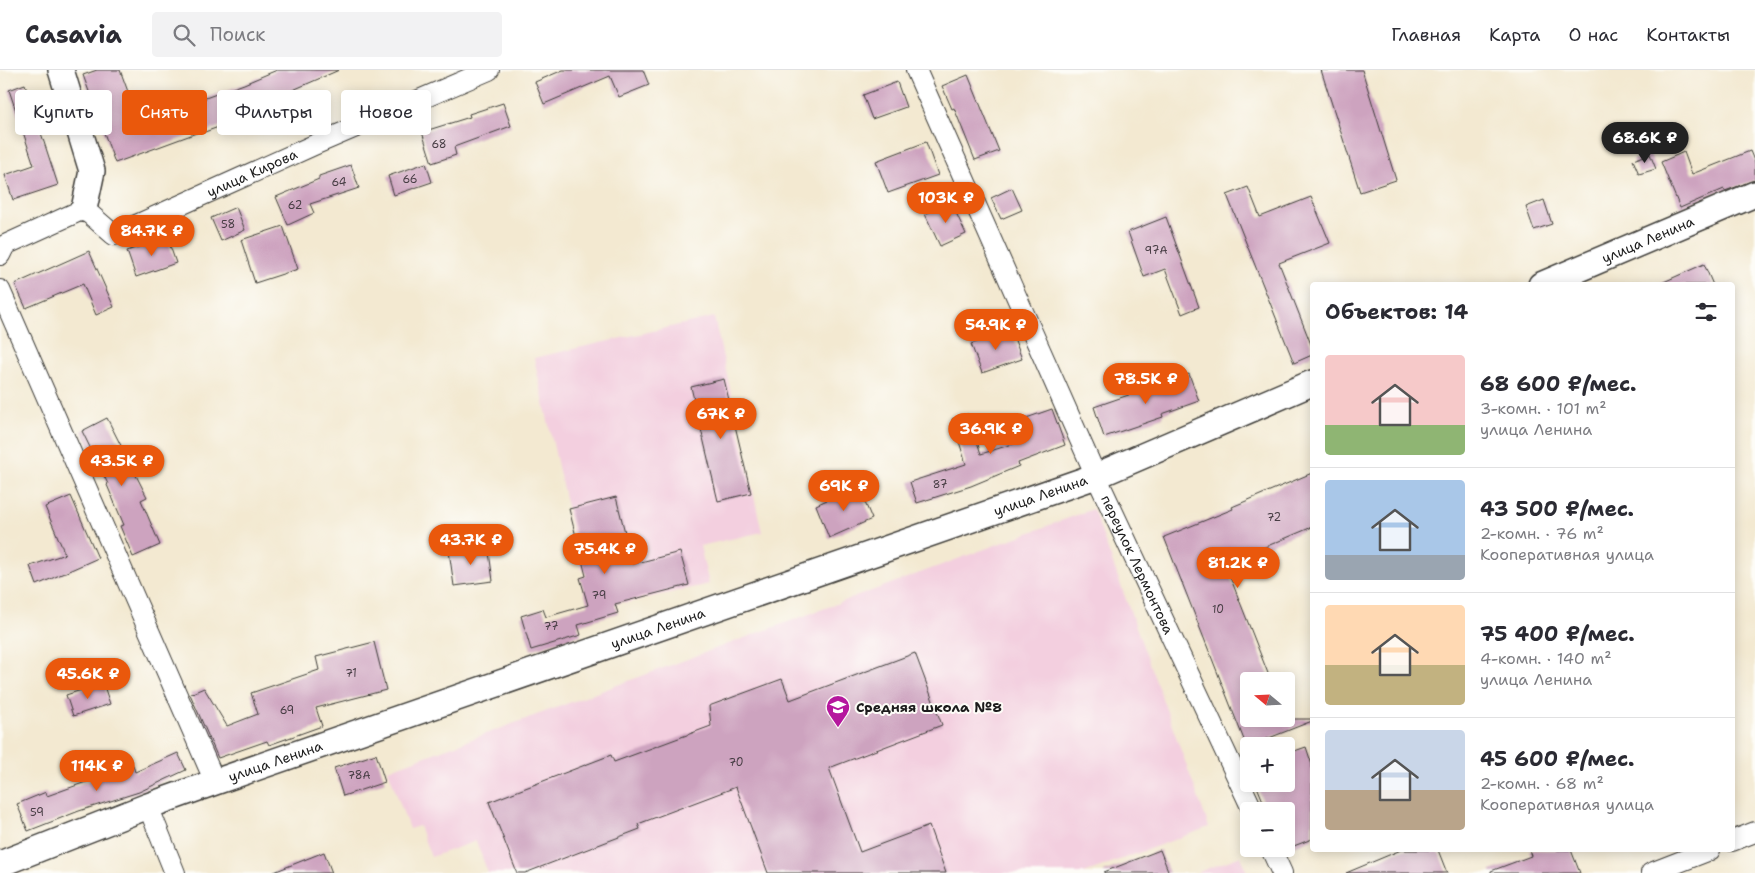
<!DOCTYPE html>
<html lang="ru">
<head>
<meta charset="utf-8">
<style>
  :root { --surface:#fff; --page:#f2f2f3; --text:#2b2b33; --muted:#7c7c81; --line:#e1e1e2; --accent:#ea580c }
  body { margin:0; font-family:"Shantell Sans",sans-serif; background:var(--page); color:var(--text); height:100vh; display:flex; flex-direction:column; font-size:19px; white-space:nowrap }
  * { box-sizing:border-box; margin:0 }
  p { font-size:16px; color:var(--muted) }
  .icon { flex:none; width:28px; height:28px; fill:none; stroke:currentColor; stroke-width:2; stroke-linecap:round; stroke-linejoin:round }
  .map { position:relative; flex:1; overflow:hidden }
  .drawer { position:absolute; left:1310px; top:212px; width:425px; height:570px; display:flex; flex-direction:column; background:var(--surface); border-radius:5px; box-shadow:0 2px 12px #0003 }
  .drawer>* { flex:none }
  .banner { position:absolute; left:15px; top:20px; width:475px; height:45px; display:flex; gap:10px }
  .needle { width:32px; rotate:289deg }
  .fabs { position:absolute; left:1240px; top:602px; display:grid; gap:10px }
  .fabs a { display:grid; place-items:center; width:55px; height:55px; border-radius:5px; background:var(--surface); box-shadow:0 2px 12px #0003; font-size:25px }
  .price { position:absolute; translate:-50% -42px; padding:0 11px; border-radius:18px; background:var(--accent); color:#fff; font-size:16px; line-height:32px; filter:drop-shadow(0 1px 2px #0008) }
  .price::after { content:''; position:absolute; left:50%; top:30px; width:15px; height:11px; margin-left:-8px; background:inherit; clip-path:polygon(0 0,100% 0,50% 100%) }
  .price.selected { background:#222; color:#fff }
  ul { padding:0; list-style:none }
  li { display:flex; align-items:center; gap:15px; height:125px; padding:0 15px }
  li+li { border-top:1px solid var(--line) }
  li span { display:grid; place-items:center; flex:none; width:140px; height:100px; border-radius:5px; color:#555 }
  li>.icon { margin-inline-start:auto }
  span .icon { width:60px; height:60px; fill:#fffc; stroke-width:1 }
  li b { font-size:21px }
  h2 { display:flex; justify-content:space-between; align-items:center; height:60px; padding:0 15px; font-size:21px }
  .pill { padding:0 18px; border-radius:5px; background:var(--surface); box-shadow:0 2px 12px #0003; font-size:18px; line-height:45px }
  .pill.selected { background:var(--accent); color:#fff }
  header { display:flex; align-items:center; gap:30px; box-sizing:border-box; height:70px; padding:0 25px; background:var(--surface); border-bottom:1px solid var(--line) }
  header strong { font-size:24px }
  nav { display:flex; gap:28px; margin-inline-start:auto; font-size:18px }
  .search { width:350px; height:45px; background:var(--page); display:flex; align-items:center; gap:12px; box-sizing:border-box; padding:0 18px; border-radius:5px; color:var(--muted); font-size:19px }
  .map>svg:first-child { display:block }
  .built { fill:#f3cfdf }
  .building { fill:#cda3bf }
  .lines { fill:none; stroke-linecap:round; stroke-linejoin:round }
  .minor-casing { stroke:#3c3b37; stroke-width:22 }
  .tertiary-casing { stroke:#3c3b37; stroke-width:28 }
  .minor { stroke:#fff; stroke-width:20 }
  .tertiary { stroke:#fff; stroke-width:25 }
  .labels { text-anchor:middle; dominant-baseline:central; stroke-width:4; stroke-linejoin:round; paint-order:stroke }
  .number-label { font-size:11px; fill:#483e45 }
  .street-label { font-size:14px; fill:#1c1c1c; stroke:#fdfcf7 }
  .poi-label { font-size:14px; font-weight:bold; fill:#1c1c1c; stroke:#fdfcf7; text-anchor:start }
</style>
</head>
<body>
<header>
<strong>Casavia</strong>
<div class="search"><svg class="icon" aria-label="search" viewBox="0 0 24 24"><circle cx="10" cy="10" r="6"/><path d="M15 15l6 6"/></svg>Поиск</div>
<nav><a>Главная</a><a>Карта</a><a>О нас</a><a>Контакты</a></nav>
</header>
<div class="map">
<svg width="1755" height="803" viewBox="0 0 1755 803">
  <rect width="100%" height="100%" fill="#fdfcf7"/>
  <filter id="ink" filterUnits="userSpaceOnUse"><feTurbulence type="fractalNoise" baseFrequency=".02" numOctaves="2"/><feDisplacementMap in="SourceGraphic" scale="10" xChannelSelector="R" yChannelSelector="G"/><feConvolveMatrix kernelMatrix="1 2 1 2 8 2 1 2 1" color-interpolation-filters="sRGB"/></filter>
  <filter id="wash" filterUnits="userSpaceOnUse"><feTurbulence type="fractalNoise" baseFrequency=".0096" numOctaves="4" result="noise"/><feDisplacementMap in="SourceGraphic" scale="20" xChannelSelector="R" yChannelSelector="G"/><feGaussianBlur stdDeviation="1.12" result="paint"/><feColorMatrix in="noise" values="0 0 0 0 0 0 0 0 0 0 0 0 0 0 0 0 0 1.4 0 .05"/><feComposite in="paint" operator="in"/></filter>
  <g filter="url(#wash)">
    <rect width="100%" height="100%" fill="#f3e9d1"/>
    <path class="built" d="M 714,247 L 762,462 L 700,476 L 709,514 L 625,533 L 616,492 L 581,500 L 534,288 Z
      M 1093,439 L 1209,757 L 1084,803 L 488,803 L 476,771 L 431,787 L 419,756 L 409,759 L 388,700 Z
      M 1241,786 L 1247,803 L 1196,803 Z"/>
    <g id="blocks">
      <path class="building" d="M 97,0 L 120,0 L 137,46 L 165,36 L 167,42 L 244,14 L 277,0 L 339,0 L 247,40 L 249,46 L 202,63 L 202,61 L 115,93 L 83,5 Z
        M 563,0 L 643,0 L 649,15 L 619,27 L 610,6 L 544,34 L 535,12 Z
        M 1321,0 L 1362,0 L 1396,110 L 1360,122 Z
        M 968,5 L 999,81 L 975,90 L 954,38 L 952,39 L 942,16 Z
        M 897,12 L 906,37 L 872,49 L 863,25 Z
        M 25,14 L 58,115 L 13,130 L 5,105 L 34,95 L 9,20 Z
        M 503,33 L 511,56 L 454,77 L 456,85 L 432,93 L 422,62 L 470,47 L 469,44 Z
        M 926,72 L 938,105 L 888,123 L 876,91 Z
        M 1750,81 L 1755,93 L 1755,110 L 1725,121 L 1724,119 L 1680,138 L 1661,92 L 1684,82 L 1692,104 Z
        M 1650,84 L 1656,99 L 1639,104 L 1633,90 Z
        M 426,93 L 432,112 L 394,125 L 388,106 Z
        M 351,95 L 359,118 L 310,134 L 314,143 L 288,155 L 276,127 L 319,109 L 319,106 Z
        M 1248,117 L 1260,147 L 1311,127 L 1330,173 L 1279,193 L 1312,277 L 1312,285 L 1294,293 L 1227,125 Z
        M 1012,118 L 1022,140 L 1001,149 L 991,128 Z
        M 1544,130 L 1552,154 L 1534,160 L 1526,137 Z
        M 951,132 L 966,164 L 940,176 L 925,144 Z
        M 236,137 L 245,160 L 221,171 L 211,148 Z
        M 1166,147 L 1199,237 L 1182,244 L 1165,199 L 1144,207 L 1128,162 Z
        M 283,156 L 298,199 L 255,213 L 241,170 Z
        M 167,167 L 176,193 L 136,207 L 127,181 Z
        M 89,181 L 114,237 L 96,245 L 83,214 L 26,238 L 15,214 Z
        M 1704,194 L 1713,215 L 1657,215 Z
        M 1011,260 L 1022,289 L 982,303 L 971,274 Z
        M 1189,304 L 1199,331 L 1162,344 L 1163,347 L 1104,367 L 1094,337 Z
        M 724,309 L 751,423 L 718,431 L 691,317 Z
        M 1052,339 L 1065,375 L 1018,393 L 1019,396 L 971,416 L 917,433 L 910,412 L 966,394 L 952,349 L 968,344 L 981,384 L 1019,372 L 1012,353 Z
        M 107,348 L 147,427 L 141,430 L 160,475 L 133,487 L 120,456 L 124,455 L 107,415 L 108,414 L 82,361 Z
        M 1312,403 L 1312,457 L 1225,494 L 1271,611 L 1249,611 L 1249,649 L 1312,649 L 1312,651 L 1249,676 L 1248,680 L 1164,467 L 1233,439 L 1232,437 Z
        M 858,416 L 872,449 L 829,468 L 816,435 Z
        M 71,426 L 98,488 L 37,515 L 30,496 L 65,484 L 45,437 Z
        M 616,427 L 633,494 L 680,482 L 689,515 L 615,534 L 618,543 L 578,555 L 581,565 L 531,580 L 521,546 L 543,539 L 546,547 L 588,535 L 580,508 L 586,506 L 569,439 Z
        M 488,475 L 493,511 L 454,516 L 449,481 Z
        M 374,572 L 386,620 L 316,638 L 322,656 L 269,675 L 267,671 L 218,688 L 190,624 L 204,618 L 227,656 L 258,644 L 251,623 L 319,600 L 316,587 Z
        M 915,583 L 942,655 L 829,698 L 860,782 L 929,756 L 946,803 L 768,803 L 736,717 L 638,754 L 640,759 L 525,803 L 517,803 L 489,732 L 611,685 L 614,692 L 711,656 L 709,636 L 782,609 L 790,630 Z
        M 103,613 L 110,634 L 73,646 L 66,625 Z
        M 1306,677 L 1312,695 L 1312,769 L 1286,779 L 1286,741 L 1267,741 L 1256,714 L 1286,714 L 1286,684 Z
        M 178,683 L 186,700 L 139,722 L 79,741 L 28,761 L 17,734 L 46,722 L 47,726 L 133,695 L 135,702 Z
        M 376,684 L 385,712 L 343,726 L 334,698 Z
        M 1160,780 L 1169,803 L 1104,803 L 1104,802 Z
        M 1401,780 L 1438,780 L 1447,803 L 1346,803 Z
        M 1529,780 L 1571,780 L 1580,803 L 1491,803 L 1491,801 L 1531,786 Z
        M 324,782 L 332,803 L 274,803 L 274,802 Z"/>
    </g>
  </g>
  <g filter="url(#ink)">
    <use href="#blocks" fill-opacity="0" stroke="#3c3b37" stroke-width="1"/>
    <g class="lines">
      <g class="minor-casing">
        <g id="minor">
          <path id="s1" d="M 916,0 L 1096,406 L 1253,741"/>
          <path id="s2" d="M 0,185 L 5,175 L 84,139 L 114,165 L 314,75 L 489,0"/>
          <path d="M 0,220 L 215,712"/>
          <path d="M 148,736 L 175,803"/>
          <path d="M 1732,771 L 1755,762"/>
          <path d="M 1271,779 L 1282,803"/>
          <path d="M 1651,803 L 1710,780"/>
        </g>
      </g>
      <g class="tertiary-casing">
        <g id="tertiary">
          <path d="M 61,0 L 92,101 L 84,139"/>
          <path id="s3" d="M 1541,215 L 1755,124"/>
          <path id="s4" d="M 0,794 L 148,736 L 215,712 L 1096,406 L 1312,313"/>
        </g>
      </g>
      <use href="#minor" class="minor"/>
      <use href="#tertiary" class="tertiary"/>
    </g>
  </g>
  <defs>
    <g id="school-pin" transform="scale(1.25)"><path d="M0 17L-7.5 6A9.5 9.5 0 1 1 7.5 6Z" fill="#b5179e" stroke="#fdfcf7"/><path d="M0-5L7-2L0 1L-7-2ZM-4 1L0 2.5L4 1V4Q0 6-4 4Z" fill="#fff"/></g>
  </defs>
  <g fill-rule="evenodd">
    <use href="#school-pin" x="838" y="637"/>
  </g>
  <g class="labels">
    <g class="number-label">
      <text x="439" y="74">68</text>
      <text x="410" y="109">66</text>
      <text x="339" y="112">64</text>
      <text x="295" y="135">62</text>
      <text x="228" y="154">58</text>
      <text x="1156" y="180">97А</text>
      <text x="940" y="414">87</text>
      <text x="1274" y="447">72</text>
      <text x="599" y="525">79</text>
      <text x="1218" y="539">10</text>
      <text x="551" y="556">77</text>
      <text x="351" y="603">71</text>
      <text x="287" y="640">69</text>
      <text x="736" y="692">70</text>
      <text x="359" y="705">78А</text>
      <text x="37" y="742">59</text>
    </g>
    <g class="street-label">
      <text stroke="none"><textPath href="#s2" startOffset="289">улица Кирова</textPath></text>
      <text stroke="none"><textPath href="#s3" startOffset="116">улица Ленина</textPath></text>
      <text stroke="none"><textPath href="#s4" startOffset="1104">улица Ленина</textPath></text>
      <text stroke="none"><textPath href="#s1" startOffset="542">переулок Лермонтова</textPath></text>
      <text stroke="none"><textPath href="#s4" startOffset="699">улица Ленина</textPath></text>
      <text stroke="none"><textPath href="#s4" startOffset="294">улица Ленина</textPath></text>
    </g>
    <g class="poi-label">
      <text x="856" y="637">Средняя школа №8</text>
    </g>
  </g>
</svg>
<div class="fabs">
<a><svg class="needle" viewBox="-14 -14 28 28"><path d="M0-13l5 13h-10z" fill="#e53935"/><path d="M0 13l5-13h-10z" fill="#7c7c81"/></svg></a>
<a>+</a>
<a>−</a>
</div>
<b class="price selected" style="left:1645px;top:94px">68.6K ₽</b>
<b class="price" style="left:946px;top:154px">103K ₽</b>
<b class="price" style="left:152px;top:187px">84.7K ₽</b>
<b class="price" style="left:996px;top:281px">54.9K ₽</b>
<b class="price" style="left:1146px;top:335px">78.5K ₽</b>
<b class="price" style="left:721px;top:370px">67K ₽</b>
<b class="price" style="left:991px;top:385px">36.9K ₽</b>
<b class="price" style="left:122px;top:417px">43.5K ₽</b>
<b class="price" style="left:844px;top:442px">69K ₽</b>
<b class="price" style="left:471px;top:496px">43.7K ₽</b>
<b class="price" style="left:605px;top:505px">75.4K ₽</b>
<b class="price" style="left:1238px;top:519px">81.2K ₽</b>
<b class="price" style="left:88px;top:630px">45.6K ₽</b>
<b class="price" style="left:97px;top:722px">114K ₽</b>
<div class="banner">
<a class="pill">Купить</a>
<a class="pill selected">Снять</a>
<a class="pill">Фильтры</a>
<a class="pill">Новое</a>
</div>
<section class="drawer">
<h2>Объектов: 14<svg class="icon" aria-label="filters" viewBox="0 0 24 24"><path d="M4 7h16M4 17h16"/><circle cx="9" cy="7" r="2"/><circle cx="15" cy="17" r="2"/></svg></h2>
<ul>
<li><span style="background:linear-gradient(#f6c9c9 70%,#8fb573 0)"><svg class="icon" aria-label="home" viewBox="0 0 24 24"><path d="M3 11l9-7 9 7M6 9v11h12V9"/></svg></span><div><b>68 600 ₽/мес.</b><p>3-комн. · 101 m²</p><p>улица Ленина</p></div></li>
<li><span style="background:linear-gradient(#a9c7e8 75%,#9aa5b1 0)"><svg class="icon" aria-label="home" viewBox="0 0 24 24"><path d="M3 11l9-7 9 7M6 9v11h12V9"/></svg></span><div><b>43 500 ₽/мес.</b><p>2-комн. · 76 m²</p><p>Кооперативная улица</p></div></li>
<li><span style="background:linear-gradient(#ffd9b3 60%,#c2b280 0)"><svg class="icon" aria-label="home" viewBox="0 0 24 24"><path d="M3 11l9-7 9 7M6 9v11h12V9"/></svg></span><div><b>75 400 ₽/мес.</b><p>4-комн. · 140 m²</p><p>улица Ленина</p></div></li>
<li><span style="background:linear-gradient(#c9d6e8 60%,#b9a48a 0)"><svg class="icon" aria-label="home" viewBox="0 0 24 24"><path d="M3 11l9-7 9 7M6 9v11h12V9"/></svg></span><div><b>45 600 ₽/мес.</b><p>2-комн. · 68 m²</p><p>Кооперативная улица</p></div></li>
</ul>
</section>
</div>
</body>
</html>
